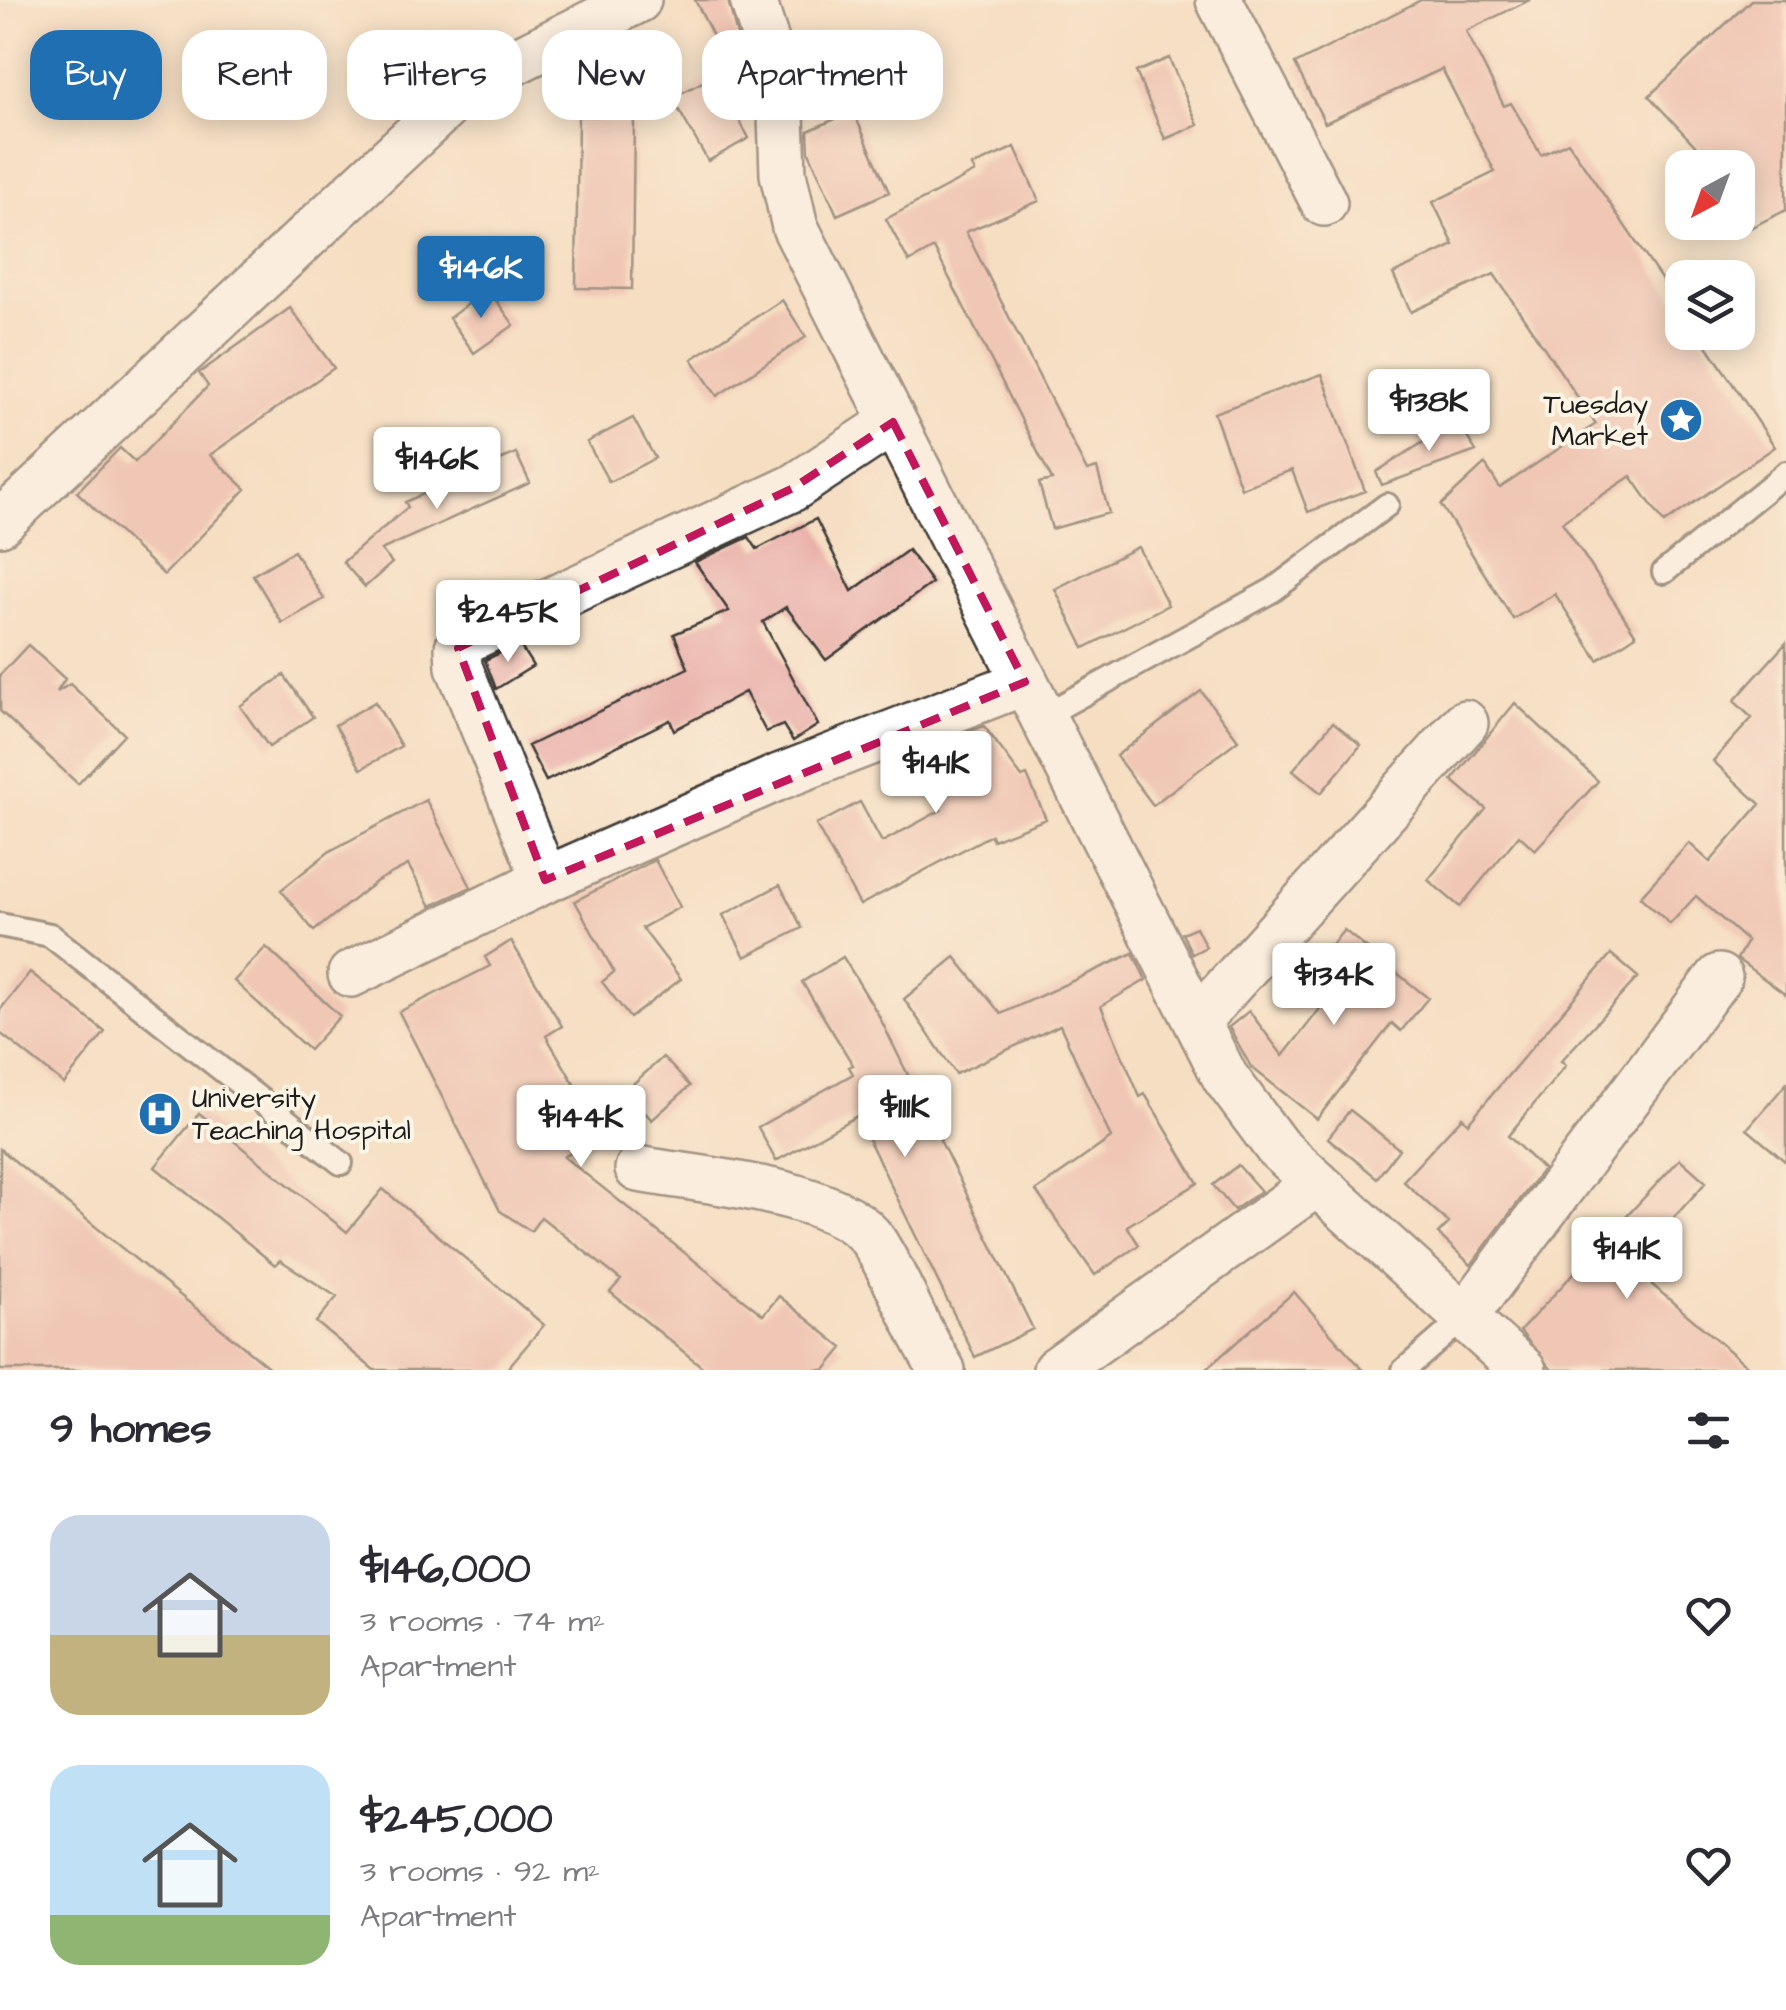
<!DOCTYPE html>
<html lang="en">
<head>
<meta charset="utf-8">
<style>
  :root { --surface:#fff; --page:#f7f7f7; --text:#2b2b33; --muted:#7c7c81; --accent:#1f6fb2 }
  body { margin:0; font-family:"Architects Daughter",sans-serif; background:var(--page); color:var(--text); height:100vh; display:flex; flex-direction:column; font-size:38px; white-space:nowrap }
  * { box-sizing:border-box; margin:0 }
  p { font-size:32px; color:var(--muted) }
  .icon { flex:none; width:55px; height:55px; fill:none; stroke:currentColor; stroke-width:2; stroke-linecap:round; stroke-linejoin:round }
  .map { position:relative; height:1370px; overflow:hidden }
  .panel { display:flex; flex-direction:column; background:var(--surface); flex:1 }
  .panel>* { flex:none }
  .hud { position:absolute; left:30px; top:30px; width:1000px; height:90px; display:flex; gap:20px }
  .needle { width:65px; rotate:221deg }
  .controls { position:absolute; left:1665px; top:150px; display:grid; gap:20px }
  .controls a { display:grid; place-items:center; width:90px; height:90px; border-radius:20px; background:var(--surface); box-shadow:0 5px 25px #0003; font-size:50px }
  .price { position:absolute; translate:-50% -85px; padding:0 22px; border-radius:10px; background:#fff; color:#222; font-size:32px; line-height:65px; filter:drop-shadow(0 2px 5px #0008) }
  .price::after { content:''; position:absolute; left:50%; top:60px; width:30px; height:22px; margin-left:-15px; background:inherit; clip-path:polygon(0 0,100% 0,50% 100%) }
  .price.active { background:var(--accent); color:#fff }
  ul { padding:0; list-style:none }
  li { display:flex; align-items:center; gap:30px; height:250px; padding:0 50px }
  li span { display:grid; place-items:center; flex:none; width:280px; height:200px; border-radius:30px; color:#555 }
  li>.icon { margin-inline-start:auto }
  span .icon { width:120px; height:120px; fill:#fffc; stroke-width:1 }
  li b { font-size:42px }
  h2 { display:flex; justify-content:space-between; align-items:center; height:120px; padding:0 50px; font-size:42px }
  .chip { padding:0 35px; border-radius:30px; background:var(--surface); box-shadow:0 5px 25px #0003; font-size:35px; line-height:90px }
  .chip.active { background:var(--accent); color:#fff }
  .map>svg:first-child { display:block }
  .building { fill:#e8aca5 }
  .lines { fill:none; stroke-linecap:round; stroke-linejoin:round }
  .service-casing { stroke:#3d3935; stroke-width:28 }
  .minor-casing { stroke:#3d3935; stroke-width:50 }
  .service { stroke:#fff; stroke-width:22 }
  .minor { stroke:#fff; stroke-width:45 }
  .marked { fill:none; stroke:#c2185b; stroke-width:8; stroke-dasharray:20 12; stroke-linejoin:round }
  .labels { text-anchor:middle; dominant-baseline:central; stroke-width:8; stroke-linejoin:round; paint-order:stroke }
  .poi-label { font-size:28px; fill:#1c1c1c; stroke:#fcf5e5; text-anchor:end }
</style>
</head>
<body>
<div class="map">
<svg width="1786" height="1370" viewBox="0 0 1786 1370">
  <rect width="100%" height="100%" fill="#fcf5e5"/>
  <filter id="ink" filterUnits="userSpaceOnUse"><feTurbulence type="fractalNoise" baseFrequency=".01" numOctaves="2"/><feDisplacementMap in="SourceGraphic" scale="20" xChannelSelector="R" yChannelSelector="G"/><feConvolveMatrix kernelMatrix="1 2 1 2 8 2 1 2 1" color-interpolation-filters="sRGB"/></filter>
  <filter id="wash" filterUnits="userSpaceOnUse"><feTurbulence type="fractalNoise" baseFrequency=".0048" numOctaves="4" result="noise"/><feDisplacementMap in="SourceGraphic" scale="40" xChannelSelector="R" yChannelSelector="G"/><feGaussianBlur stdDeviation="2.25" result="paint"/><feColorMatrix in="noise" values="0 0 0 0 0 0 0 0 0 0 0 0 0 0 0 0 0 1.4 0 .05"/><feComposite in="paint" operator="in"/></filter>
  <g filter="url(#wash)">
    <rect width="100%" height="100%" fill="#f5dec3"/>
    <g id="blocks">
      <path class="building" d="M 695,0 L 728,0 L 739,43 L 721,52 Z
        M 1421,0 L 1530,0 L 1466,31 L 1504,106 L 1511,103 L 1541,155 L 1568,142 L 1682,310 L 1682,332 L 1698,332 L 1775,447 L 1664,523 L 1631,476 L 1562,522 L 1636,635 L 1598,660 L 1555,594 L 1513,619 L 1441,505 L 1485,464 L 1500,488 L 1596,424 L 1494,274 L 1411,312 L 1393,274 L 1454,245 L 1433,202 L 1495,172 L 1442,69 L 1325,123 L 1295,64 Z
        M 1751,0 L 1786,0 L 1786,210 L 1738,234 L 1738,168 L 1716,168 L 1649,96 Z
        M 1169,58 L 1198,125 L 1165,139 L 1136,72 Z
        M 714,76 L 749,138 L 708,161 L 672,98 Z
        M 853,111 L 889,192 L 837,215 L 809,152 L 808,131 Z
        M 578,116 L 634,117 L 632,289 L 576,288 Z
        M 1015,147 L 1039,201 L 966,232 L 1087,471 L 1097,468 L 1109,513 L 1052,529 L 1039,483 L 1052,480 L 934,248 L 909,262 L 886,219 L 975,172 L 972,166 Z
        M 488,289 L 514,325 L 474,353 L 449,318 Z
        M 782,300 L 806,337 L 717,396 L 692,359 Z
        M 290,308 L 334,368 L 210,455 L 246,489 L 164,575 L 77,492 L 120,448 L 135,462 L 208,386 L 199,373 Z
        M 1322,374 L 1365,491 L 1308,512 L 1292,470 L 1241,488 L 1214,413 Z
        M 633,418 L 655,458 L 609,482 L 587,442 Z
        M 1457,421 L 1476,451 L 1382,485 L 1376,472 Z
        M 516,453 L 530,483 L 381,550 L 392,563 L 365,587 L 343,562 L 408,507 L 405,502 Z
        M 816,519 L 852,591 L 908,550 L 932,583 L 826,660 L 786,607 L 763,622 L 818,725 L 793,741 L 783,725 L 766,732 L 745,692 L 674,730 L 670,720 L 546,781 L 528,746 L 688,668 L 674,634 L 729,611 L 695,562 L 749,537 L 757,549 Z
        M 1138,547 L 1168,605 L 1084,648 L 1055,589 Z
        M 294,551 L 324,599 L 282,623 L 253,575 Z
        M 1786,643 L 1786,995 L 1737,959 L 1747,941 L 1696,896 L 1670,924 L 1640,897 L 1689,843 L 1710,862 L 1760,804 L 1713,761 L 1752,718 L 1734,701 Z
        M 519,644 L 533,666 L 496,689 L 485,660 Z
        M 28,645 L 65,679 L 57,692 L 70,684 L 124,734 L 78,784 L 0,711 L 0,675 Z
        M 284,675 L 313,717 L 269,747 L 240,706 Z
        M 1201,691 L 1238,740 L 1153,805 L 1116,756 Z
        M 375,702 L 401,746 L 361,769 L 335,725 Z
        M 1515,703 L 1598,781 L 1535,850 L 1519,835 L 1460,907 L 1428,880 L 1486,809 L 1452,780 Z
        M 1333,722 L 1361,745 L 1321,793 L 1293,770 Z
        M 984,726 L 1022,777 L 1027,775 L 1046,819 L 993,840 L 991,835 L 860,905 L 816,825 L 860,802 L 882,842 L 941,810 L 908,767 L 941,742 Z
        M 426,800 L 471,887 L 431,906 L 408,865 L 377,881 L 314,931 L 281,890 L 330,851 Z
        M 655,860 L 680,907 L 642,928 L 681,979 L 630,1018 L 602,982 L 614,972 L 575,901 Z
        M 780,885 L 802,928 L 745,957 L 723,915 Z
        M 1196,927 L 1206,947 L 1192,954 L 1182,933 Z
        M 1344,930 L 1428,998 L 1401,1031 L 1392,1023 L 1317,1119 L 1251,1067 L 1229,1027 L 1249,1011 L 1283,1056 L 1342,981 L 1318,961 Z
        M 511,941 L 562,1026 L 546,1036 L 582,1097 L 590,1092 L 612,1129 L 564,1157 L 763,1315 L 779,1296 L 843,1348 L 825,1370 L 706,1370 L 610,1292 L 621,1280 L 541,1217 L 531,1231 L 500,1211 L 399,1012 L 490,966 L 485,957 Z
        M 266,947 L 340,1016 L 309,1050 L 234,981 Z
        M 1133,953 L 1146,980 L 1101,1006 L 1140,1097 L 1145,1094 L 1198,1183 L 1127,1226 L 1139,1245 L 1095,1275 L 1036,1191 L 1111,1138 L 1060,1025 L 956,1074 L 904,999 L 955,957 L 1001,1014 Z
        M 1611,954 L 1638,977 L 1561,1061 L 1566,1065 L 1508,1136 L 1543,1169 L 1471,1265 L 1438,1234 L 1449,1223 L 1403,1181 L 1462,1117 L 1468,1123 Z
        M 843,957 L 878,1014 L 1033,1329 L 975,1357 L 857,1116 L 776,1161 L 758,1127 L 853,1074 L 849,1067 L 853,1065 L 802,982 Z
        M 30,972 L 105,1032 L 64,1084 L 0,1033 L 0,1010 Z
        M 663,1057 L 690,1086 L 652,1120 L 625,1091 Z
        M 1786,1084 L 1786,1162 L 1747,1129 Z
        M 1350,1110 L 1399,1149 L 1377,1178 L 1328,1138 Z
        M 199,1113 L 347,1232 L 383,1189 L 544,1325 L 506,1370 L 374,1370 L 316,1322 L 337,1297 L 280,1260 L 275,1265 L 155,1167 Z
        M 0,1149 L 272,1370 L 0,1370 Z
        M 1680,1159 L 1706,1182 L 1630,1266 L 1752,1370 L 1552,1370 L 1520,1331 Z
        M 1238,1165 L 1261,1191 L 1234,1210 L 1213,1185 Z
        M 1294,1292 L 1363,1370 L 1205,1370 Z"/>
    </g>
  </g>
  <g filter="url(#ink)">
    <use href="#blocks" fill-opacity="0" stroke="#3d3935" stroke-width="2.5"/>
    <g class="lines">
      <g class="service-casing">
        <path id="service" d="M 1664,572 L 1786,473
          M 1043,716 L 1273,590 L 1387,505
          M 0,925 L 50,935 L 341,1163
          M 1404,1370 L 1463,1319"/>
      </g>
      <g class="minor-casing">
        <path id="minor" d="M 753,0 L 780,85 L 783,174 L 795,227 L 1225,1077 L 1277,1147 L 1523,1370
          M 1219,0 L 1324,203
          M 0,523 L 470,84 L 638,0
          M 545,880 L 459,667 L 458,648 L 470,638 L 793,488 L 893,422
          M 351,974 L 545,880 L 779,777 L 1025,682
          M 1197,1021 L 1465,723
          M 638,1169 C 697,1180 841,1190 874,1242 C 900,1283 916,1329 942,1370
          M 1463,1319 L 1719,977
          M 1056,1370 L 1317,1183"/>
      </g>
      <use href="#service" class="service"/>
      <use href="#minor" class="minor"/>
    </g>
  </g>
  <path d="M0 0H1786V1370H0ZM 893,422 L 1025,682 L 545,880 L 458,648 L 793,488 Z" fill="#f5dec3" fill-opacity=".55" fill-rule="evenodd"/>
  <path class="marked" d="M 893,422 L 1025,682 L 545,880 L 458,648 L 793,488 Z"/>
  <defs>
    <g id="sight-disc" transform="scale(2.25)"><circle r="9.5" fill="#1f6fb2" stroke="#fcf5e5"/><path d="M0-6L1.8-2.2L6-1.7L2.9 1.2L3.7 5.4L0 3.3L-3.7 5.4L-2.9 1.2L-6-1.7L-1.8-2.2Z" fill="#fff"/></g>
    <g id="hospital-disc" transform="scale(2.25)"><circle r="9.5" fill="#1f6fb2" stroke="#fcf5e5"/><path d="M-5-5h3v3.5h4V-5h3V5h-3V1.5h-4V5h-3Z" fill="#fff"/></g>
  </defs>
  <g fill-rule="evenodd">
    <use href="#sight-disc" x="1681" y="420"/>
    <use href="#hospital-disc" x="160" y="1114"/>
  </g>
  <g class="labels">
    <g class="poi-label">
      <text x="1648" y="404">Tuesday<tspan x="1648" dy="32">Market</tspan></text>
      <text x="192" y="1098" text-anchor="start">University<tspan x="192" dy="32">Teaching Hospital</tspan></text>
    </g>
  </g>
</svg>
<div class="controls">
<a><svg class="needle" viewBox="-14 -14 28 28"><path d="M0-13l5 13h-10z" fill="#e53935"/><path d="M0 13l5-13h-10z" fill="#7c7c81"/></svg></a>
<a><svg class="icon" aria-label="layers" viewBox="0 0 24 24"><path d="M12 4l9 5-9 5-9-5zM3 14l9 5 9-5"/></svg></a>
</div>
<b class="price active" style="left:481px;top:321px">$146K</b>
<b class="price" style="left:1429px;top:454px">$138K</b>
<b class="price" style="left:437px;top:512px">$146K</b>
<b class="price" style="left:508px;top:665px">$245K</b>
<b class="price" style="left:936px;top:816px">$141K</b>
<b class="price" style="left:1334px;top:1028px">$134K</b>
<b class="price" style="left:905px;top:1160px">$111K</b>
<b class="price" style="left:581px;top:1170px">$144K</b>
<b class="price" style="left:1627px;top:1302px">$141K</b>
<div class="hud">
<a class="chip active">Buy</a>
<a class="chip">Rent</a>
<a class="chip">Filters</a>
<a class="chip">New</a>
<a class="chip">Apartment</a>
</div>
</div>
<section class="panel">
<h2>9 homes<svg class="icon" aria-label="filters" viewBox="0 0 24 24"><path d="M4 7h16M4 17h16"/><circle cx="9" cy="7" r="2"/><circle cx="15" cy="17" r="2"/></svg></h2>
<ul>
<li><span style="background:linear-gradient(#c9d6e8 60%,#c2b280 0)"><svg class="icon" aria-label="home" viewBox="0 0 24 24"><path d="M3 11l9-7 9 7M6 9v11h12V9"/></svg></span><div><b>$146,000</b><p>3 rooms · 74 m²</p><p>Apartment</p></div><svg class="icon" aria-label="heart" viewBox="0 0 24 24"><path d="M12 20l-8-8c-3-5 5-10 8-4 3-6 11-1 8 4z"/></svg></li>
<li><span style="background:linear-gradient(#bfe0f5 75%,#8fb573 0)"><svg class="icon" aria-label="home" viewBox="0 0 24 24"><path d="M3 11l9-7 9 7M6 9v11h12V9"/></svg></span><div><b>$245,000</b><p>3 rooms · 92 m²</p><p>Apartment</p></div><svg class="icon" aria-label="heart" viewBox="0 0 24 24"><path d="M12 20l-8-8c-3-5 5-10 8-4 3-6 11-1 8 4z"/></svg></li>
</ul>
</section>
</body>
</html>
